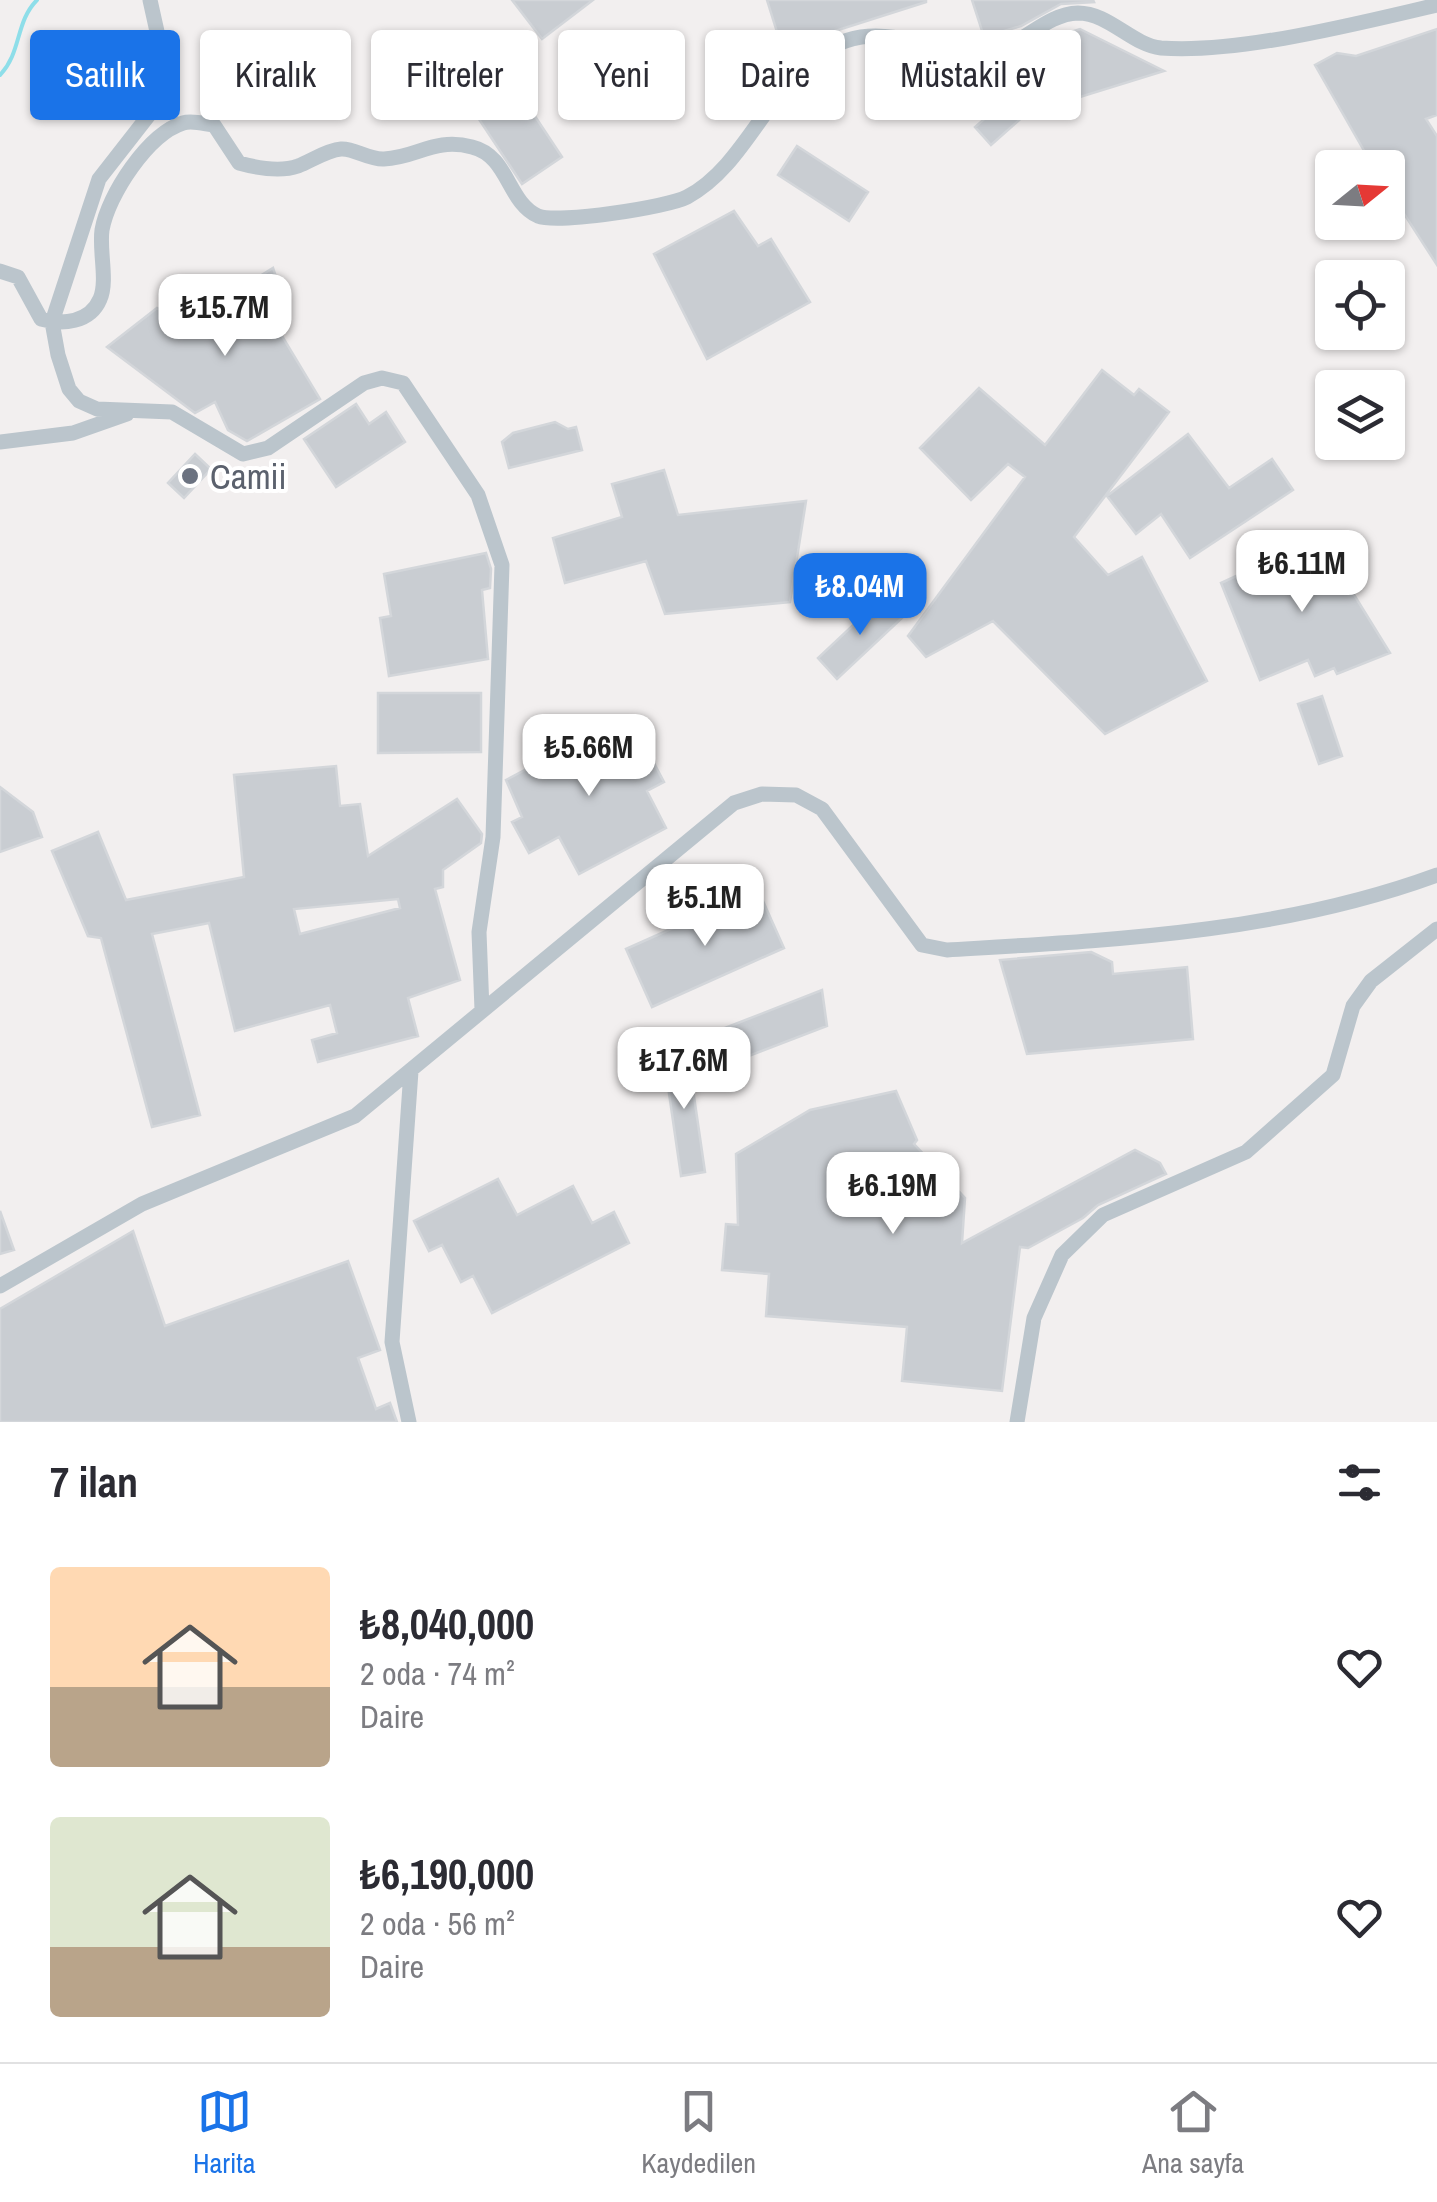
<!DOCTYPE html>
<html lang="tr">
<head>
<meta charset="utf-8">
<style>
  :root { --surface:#fff; --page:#f2f2f3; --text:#2b2b33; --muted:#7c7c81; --line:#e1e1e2; --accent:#1a73e8 }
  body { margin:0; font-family:"Archivo Narrow",sans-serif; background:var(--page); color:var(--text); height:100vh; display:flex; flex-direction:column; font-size:38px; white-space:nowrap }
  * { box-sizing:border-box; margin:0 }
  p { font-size:32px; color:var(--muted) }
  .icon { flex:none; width:55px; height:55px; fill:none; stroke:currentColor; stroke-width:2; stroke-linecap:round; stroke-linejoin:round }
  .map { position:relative; height:1422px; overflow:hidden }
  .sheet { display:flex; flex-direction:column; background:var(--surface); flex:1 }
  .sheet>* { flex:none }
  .banner { position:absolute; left:30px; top:30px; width:1378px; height:90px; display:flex; gap:20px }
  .needle { width:65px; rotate:72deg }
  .buttons { position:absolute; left:1315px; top:150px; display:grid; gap:20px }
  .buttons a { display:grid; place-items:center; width:90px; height:90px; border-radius:10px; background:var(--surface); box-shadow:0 2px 8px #0004; font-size:50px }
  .price { position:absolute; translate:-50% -85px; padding:0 22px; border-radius:20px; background:#fff; color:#222; font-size:32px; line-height:65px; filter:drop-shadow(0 2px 5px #0008) }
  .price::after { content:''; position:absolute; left:50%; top:60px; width:30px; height:22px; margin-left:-15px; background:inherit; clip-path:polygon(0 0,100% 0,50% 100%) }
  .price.active { background:var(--accent); color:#fff }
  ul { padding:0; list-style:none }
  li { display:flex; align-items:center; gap:30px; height:250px; padding:0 50px }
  li span { display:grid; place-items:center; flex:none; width:280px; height:200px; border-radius:10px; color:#555 }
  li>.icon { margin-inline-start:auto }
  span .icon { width:120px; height:120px; fill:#fffc; stroke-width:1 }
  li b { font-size:42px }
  h2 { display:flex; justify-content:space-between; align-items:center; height:120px; padding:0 50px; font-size:42px }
  .pill { padding:0 35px; border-radius:10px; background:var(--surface); box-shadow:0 2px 8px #0004; font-size:35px; line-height:90px }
  .pill.active { background:var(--accent); color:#fff }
  .menu { display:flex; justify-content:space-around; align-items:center; height:140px; border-top:2px solid var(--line); background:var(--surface); font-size:28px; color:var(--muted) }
  .menu a { display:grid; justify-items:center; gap:5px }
  .menu .active { color:var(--accent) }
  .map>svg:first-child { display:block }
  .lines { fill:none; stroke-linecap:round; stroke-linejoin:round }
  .stream { stroke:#8edee9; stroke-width:4 }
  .building { fill:#c9cdd2; stroke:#d3d6da; stroke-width:2.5; fill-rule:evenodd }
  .minor { stroke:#bbc5cc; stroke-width:15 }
  .worship-dot { fill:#6b7280; stroke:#fff; stroke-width:4 }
  .labels { text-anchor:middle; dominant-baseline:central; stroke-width:8; stroke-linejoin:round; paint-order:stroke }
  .worship-label { font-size:35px; fill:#5b616d; stroke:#fff; text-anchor:start }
</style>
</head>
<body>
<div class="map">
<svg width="1437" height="1422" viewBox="0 0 1437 1422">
  <rect width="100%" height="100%" fill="#f2efef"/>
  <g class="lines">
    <path class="stream" d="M 0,75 C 22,52 15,22 37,0"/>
  </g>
  <path class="building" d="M 512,0 L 593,0 L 542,39 Z
    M 767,0 L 926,0 L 926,2 L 782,48 Z
    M 972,0 L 1093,0 L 1094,2 L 1061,4 L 1021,26 L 984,37 Z
    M 1080,29 L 1164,71 L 1064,102 L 1059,85 L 991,145 L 975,127 L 1052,60 L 1045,40 Z
    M 1437,29 L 1437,115 L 1426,119 L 1437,136 L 1437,265 L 1388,189 L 1388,168 L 1374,168 L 1315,65 L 1337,53 L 1356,56 Z
    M 503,68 L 562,157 L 522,184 L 463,95 Z
    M 797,146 L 868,192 L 849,221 L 778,175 Z
    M 734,211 L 758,246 L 771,239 L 810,302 L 707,359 L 654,254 Z
    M 273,268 L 290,318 L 276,326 L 320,399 L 247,441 L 228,430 L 215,402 L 195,413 L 107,347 L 157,308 L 187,321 Z
    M 1102,370 L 1134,395 L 1139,389 L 1169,412 L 1074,537 L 1108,575 L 1142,557 L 1207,681 L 1105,734 L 993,621 L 926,657 L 908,636 L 1025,477 L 1008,464 L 971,500 L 920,448 L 979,388 L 1045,445 Z
    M 356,404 L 369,424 L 386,412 L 405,442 L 336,487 L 304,439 Z
    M 555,422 L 568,429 L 576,427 L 582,450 L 509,468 L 502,442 L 513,433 Z
    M 1188,434 L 1229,488 L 1272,459 L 1293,490 L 1190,558 L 1161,514 L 1136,534 L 1107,496 Z
    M 195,454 L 211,469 L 184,498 L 168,483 Z
    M 664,470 L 678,515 L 806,501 L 790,602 L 665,614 L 646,561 L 565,583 L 553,538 L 622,517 L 612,484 Z
    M 1319,538 L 1390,653 L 1337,674 L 1334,668 L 1315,676 L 1308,660 L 1260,680 L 1221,583 Z
    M 486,553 L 491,569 L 490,588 L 482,590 L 488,659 L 389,676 L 380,618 L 391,616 L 384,574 Z
    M 883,597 L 902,618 L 837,679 L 818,658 Z
    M 378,693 L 481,693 L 481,752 L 378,753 Z
    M 1322,696 L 1342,756 L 1319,764 L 1298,704 Z
    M 615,722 L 634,757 L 647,750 L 664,782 L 647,791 L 666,828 L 579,874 L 559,837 L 529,853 L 512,822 L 522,817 L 506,780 Z
    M 336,766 L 340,806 L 360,804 L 368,856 L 457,799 L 482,834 L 481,843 L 443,870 L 443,887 L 435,889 L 460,980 L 408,998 L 418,1036 L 318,1062 L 312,1040 L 337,1033 L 330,1005 L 235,1031 L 209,923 L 152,934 L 200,1115 L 152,1127 L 101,938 L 88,936 L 52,851 L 98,832 L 126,900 L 244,877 L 234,775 ZM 398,899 L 400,908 L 300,934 L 294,909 Z
    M 0,787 L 33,812 L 42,837 L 0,852 Z
    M 758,890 L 784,948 L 652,1007 L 626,949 Z
    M 1091,952 L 1112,962 L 1113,974 L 1187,967 L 1193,1039 L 1027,1054 L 1000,960 Z
    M 822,990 L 827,1026 L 720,1067 L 725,1028 Z
    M 687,1048 L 705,1172 L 681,1176 L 663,1052 Z
    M 896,1091 L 917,1140 L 914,1144 L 965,1198 L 962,1243 L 1135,1150 L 1160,1163 L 1166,1174 L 1098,1205 L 1083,1218 L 1028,1248 L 1020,1247 L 1002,1391 L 902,1381 L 907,1327 L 766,1316 L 769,1274 L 722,1270 L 726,1224 L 738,1225 L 736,1154 L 810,1110 Z
    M 498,1179 L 517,1215 L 573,1186 L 592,1223 L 614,1212 L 629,1243 L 492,1313 L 473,1276 L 461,1282 L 442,1245 L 429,1251 L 414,1221 Z
    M 0,1211 L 14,1250 L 0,1254 Z
    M 133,1231 L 165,1326 L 348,1261 L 380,1350 L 358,1358 L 376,1409 L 390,1403 L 397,1422 L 0,1422 L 0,1309 Z"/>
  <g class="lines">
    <path class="minor" d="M 150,0 L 164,63 L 156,106 L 99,179 L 52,322 L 58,355 L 69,389 L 79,401 L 97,409 L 172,412 L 243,454 L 268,448 L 364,383 L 382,378 L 403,383 L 478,495 L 502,565 L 493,837 L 479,932 L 482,1010
      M 0,271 L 18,277 L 41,319 C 62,325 90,323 100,299 C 108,281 99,251 102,230 C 108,195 148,134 183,123 C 192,120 205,124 214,125 L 239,163 C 257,168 281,172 298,166 C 311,161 327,150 341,149 C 354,148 369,160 384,159 C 417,158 434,137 472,147 C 509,156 507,202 538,216 C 558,224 668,207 687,197 C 757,160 777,51 861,37 C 901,31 941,53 981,53 C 1017,53 1042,14 1078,13 C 1109,13 1132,45 1161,48 C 1239,54 1359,23 1437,5
      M 0,442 L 73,433 L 127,414
      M 0,1286 L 142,1204 L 355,1116 L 734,803 L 762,794 L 796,795 L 822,809 L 922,945 L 947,950 C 1113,940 1279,933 1437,875
      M 409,1422 L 392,1342 L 411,1071
      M 1017,1422 L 1034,1318 L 1062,1255 L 1103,1215 L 1246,1152 L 1333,1075 L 1353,1006 L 1371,981 L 1437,929"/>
  </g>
  <circle class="worship-dot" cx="190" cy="476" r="10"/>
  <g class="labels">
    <g class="worship-label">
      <text x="210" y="476">Camii</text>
    </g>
  </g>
</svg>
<div class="buttons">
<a><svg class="needle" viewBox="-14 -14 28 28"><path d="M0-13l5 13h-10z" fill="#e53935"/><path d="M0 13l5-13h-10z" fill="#7c7c81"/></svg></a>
<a><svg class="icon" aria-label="locate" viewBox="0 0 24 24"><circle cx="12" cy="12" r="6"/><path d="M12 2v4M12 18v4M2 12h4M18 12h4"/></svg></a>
<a><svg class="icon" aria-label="layers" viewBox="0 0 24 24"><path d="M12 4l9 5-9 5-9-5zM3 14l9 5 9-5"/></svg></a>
</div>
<b class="price" style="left:225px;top:359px">₺15.7M</b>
<b class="price" style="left:1302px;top:615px">₺6.11M</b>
<b class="price active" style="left:860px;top:638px">₺8.04M</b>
<b class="price" style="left:589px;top:799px">₺5.66M</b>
<b class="price" style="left:705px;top:949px">₺5.1M</b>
<b class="price" style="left:684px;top:1112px">₺17.6M</b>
<b class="price" style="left:893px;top:1237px">₺6.19M</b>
<div class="banner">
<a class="pill active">Satılık</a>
<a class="pill">Kiralık</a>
<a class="pill">Filtreler</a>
<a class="pill">Yeni</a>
<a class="pill">Daire</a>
<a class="pill">Müstakil ev</a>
</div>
</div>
<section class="sheet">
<h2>7 ilan<svg class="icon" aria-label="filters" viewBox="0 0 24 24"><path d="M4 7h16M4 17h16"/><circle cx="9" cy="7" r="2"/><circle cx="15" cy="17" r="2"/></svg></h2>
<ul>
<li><span style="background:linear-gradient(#ffd9b3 60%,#b9a48a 0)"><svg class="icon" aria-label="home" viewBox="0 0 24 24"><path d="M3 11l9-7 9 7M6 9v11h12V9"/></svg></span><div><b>₺8,040,000</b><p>2 oda · 74 m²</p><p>Daire</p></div><svg class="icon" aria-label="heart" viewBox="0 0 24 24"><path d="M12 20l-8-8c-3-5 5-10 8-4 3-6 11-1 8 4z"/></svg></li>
<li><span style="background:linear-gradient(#dfe7d0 65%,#b9a48a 0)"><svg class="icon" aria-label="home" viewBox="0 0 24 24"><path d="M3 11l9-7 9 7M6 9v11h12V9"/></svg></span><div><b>₺6,190,000</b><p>2 oda · 56 m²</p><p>Daire</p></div><svg class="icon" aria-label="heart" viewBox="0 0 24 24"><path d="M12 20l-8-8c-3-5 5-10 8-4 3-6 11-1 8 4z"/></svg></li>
</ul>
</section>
<nav class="menu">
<a class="active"><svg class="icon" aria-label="map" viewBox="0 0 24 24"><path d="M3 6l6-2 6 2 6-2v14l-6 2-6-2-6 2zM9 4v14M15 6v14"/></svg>Harita</a>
<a><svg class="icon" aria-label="saved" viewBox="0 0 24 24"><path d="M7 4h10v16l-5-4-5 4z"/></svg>Kaydedilen</a>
<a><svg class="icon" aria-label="home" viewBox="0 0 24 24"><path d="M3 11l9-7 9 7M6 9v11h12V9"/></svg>Ana sayfa</a>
</nav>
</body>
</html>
